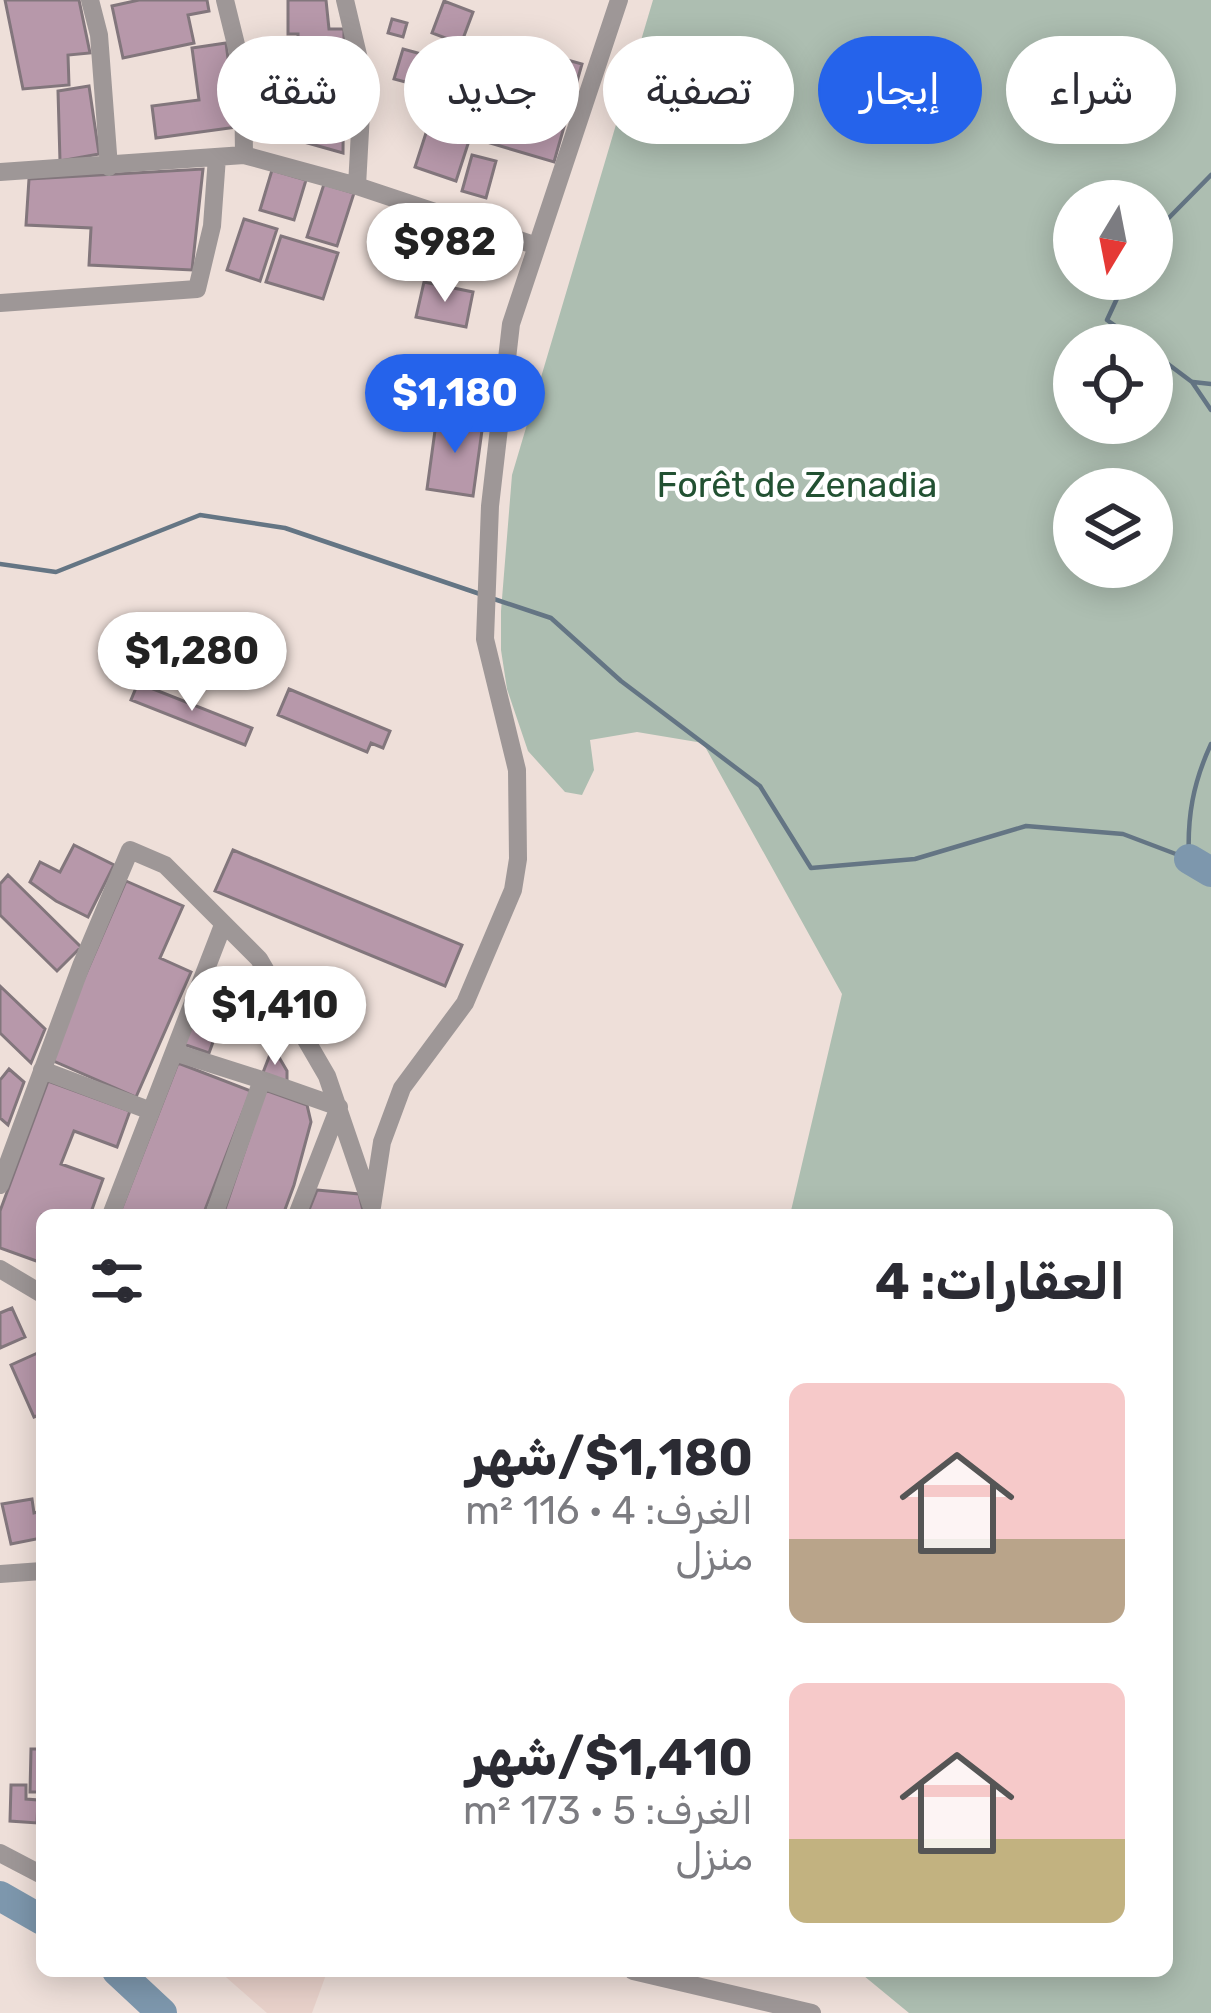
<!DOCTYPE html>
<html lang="ar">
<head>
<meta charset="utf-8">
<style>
  :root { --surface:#fff; --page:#f7f7f7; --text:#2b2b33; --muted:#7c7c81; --accent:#2563eb }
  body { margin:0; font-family:Rubik,Cairo,sans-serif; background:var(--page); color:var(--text); direction:rtl; height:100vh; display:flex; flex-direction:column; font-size:45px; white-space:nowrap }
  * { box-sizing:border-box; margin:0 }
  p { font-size:39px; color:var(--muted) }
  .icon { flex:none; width:66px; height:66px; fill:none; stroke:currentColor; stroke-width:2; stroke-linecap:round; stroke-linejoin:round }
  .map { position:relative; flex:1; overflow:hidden; direction:ltr }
  .sheet { position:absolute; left:36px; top:1209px; width:1137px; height:768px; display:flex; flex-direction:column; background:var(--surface); border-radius:18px; box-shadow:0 6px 30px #0003; direction:rtl }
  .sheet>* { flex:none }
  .banner { position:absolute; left:36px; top:36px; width:1140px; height:108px; direction:rtl; display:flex; gap:24px }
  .needle { width:78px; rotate:190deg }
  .fabs { position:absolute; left:1053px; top:180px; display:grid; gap:24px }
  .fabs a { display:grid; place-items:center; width:120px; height:120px; border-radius:50%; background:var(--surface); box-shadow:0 6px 30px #0003; font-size:60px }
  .price { position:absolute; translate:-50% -102px; padding:0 27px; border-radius:42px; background:#fff; color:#222; font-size:39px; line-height:78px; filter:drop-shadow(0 3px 6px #0008) }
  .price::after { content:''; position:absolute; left:50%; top:72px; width:36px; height:27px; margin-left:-18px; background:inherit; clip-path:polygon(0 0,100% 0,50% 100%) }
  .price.selected { background:var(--accent); color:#fff }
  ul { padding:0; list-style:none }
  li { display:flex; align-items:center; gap:36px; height:300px; padding:0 48px }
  li span { display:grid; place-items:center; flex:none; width:336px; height:240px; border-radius:18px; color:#555 }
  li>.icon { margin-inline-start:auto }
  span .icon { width:144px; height:144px; fill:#fffc; stroke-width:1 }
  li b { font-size:51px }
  h2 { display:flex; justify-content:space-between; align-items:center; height:144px; padding:0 48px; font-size:51px }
  .pill { padding:0 42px; border-radius:54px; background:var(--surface); box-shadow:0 6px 30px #0003; font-size:42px; line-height:108px }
  .pill.selected { background:var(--accent); color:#fff }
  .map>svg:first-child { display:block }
  .built { fill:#e8d1ca }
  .green { fill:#adbeb1; fill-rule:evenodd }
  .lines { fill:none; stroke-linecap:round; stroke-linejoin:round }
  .stream { stroke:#647584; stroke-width:4.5 }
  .river { stroke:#7d97ad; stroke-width:30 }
  .building { fill:#b798aa; stroke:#82767c; stroke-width:3 }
  .minor { stroke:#9e9797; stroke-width:18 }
  .labels { text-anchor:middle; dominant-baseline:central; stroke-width:9; stroke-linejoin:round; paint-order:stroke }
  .park-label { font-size:36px; fill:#225132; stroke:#fff }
</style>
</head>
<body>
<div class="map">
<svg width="1211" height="2013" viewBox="0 0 1211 2013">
  <rect width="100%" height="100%" fill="#eedfd9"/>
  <path class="built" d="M 219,1971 L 327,1971 L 327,1972 L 312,2013 L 267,2013 Z"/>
  <path class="green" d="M 653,0 L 1211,0 L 1211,2013 L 909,2013 L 858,1971 L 1167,1971 L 1167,1215 L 790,1215 L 842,994 L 703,743 L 637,732 L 590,740 L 594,770 L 582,795 L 565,792 L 528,751 L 507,689 L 501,650 L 501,611 L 512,475 ZM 1074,201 L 1152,201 L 1152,279 L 1074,279 ZM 1074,345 L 1152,345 L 1152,423 L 1074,423 ZM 1074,489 L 1152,489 L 1152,567 L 1074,567 Z"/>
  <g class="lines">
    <path class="stream" d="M 1152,235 L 1211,175
      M 1126,279 L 1107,320 L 1142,345
      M 1152,352 L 1192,382 L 1211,410
      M 1193,382 L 1211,384
      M 0,564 L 56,572 L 200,515 L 285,528 L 480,594
      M 491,598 L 551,618 L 621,681 L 760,786 L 811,868 L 915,859 L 1026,826 L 1123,834 L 1189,859 C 1187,817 1193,783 1211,744"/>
    <path class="river" d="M 1189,859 L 1211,872
      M 0,1896 L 42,1920
      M 117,1971 L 162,2013"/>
  </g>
  <path class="building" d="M 5,0 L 79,0 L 90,53 L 68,55 L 69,85 L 23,89 Z
    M 139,0 L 207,0 L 209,11 L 188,15 L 194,43 L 123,58 L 112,6 Z
    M 288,0 L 326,0 L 329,29 L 344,29 L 343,153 L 272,133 L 260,64 L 298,67 L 298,34 L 288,34 Z
    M 444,1 L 473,12 L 461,44 L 432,33 Z
    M 392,19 L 407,23 L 403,37 L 388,33 Z
    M 226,43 L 237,127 L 156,138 L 152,106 L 199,100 L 192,48 Z
    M 403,49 L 447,61 L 439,91 L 394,79 Z
    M 535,51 L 582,64 L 554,162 L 480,140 L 500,68 L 528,76 Z
    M 89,86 L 99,154 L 60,161 L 58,91 Z
    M 436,102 L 477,116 L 456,181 L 415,167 Z
    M 472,155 L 496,161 L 486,198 L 462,191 Z
    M 203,169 L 192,270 L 89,265 L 91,228 L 26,225 L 29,179 Z
    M 272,170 L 306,180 L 294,220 L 260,210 Z
    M 324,184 L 354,193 L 337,246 L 307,237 Z
    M 406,209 L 437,217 L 425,261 L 371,246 L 380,216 L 403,223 Z
    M 244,219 L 277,229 L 260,281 L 227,270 Z
    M 281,236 L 338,253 L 323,299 L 266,282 Z
    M 424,282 L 473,292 L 466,327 L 416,317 Z
    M 437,416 L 483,423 L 473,496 L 427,489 Z
    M 231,656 L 253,664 L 247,679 L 225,671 Z
    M 138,683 L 252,728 L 245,745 L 131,700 Z
    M 289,689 L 390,731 L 383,748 L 371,743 L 367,752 L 278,715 Z
    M 74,845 L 114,865 L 88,917 L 56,901 L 30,882 L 40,862 L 60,872 Z
    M 233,850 L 462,945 L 445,986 L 215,891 Z
    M 8,875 L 81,947 L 57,971 L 0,915 L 0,884 Z
    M 126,881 L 183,906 L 160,958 L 191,972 L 136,1097 L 49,1059 Z
    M 0,986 L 45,1029 L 31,1063 L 0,1033 Z
    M 199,1000 L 225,1009 L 209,1053 L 183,1044 Z
    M 273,1047 L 287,1071 L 287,1083 L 262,1075 Z
    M 178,1063 L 251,1091 L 203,1215 L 119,1215 Z
    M 9,1069 L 24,1082 L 8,1125 L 0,1118 L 0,1080 Z
    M 48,1081 L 130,1111 L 117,1147 L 74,1131 L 61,1164 L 103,1179 L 90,1215 L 42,1215 L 42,1263 L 0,1248 L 0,1211 Z
    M 265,1090 L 307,1105 L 311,1122 L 294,1185 L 283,1215 L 223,1215 Z
    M 317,1190 L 359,1194 L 364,1215 L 307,1215 Z
    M 12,1308 L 25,1337 L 0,1348 L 0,1313 Z
    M 42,1351 L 42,1414 L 34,1417 L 11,1365 Z
    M 32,1499 L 34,1513 L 42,1511 L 42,1546 L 41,1538 L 11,1544 L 2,1504 Z
    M 31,1749 L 42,1749 L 42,1792 L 30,1792 Z
    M 11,1785 L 26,1785 L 26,1799 L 38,1800 L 37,1823 L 10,1821 Z"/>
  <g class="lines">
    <path class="minor" d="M 90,0 L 99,35 L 109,167
      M 225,0 L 243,73 L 244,155
      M 345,0 L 363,76 L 357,186
      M 0,172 L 244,155 L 357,186 L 537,246
      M 0,303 L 197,289 L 212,226 L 217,157
      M 174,1052 L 262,1080 L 214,1215
      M 42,1070 L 151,1111
      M 262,1080 L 339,1107 L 297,1215
      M 0,1185 L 81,966 L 130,850 L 165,865 L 259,959 L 327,1076 L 371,1205
      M 372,1207 L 382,1142 L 402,1088 L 465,1003 L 513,890 L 518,859 L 517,770 L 485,639 L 490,506 L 511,324 L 619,0
      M 111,1215 L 223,925
      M 0,1269 L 42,1294
      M 0,1574 L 42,1571
      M 0,1853 L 42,1875
      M 633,1971 L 812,2013"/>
  </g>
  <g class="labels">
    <g class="park-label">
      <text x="797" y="484">Forêt de Zenadia</text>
    </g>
  </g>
</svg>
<div class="fabs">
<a><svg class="needle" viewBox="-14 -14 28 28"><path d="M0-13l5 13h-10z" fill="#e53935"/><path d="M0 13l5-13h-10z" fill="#7c7c81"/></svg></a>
<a><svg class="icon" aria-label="locate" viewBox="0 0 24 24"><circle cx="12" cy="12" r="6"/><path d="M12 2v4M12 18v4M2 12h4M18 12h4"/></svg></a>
<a><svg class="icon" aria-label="layers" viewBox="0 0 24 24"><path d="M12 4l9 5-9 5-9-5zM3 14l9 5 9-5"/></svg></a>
</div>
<b class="price" style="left:445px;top:305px">$982</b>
<b class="price selected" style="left:455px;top:456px">$1,180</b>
<b class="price" style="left:192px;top:714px">$1,280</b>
<b class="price" style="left:275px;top:1068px">$1,410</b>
<div class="banner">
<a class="pill">شراء</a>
<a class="pill selected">إيجار</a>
<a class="pill">تصفية</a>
<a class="pill">جديد</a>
<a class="pill">شقة</a>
</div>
<section class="sheet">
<h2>العقارات: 4<svg class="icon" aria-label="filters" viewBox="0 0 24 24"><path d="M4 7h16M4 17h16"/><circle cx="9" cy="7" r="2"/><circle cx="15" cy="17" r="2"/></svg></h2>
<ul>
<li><span style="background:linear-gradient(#f6c9c9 65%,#b9a48a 0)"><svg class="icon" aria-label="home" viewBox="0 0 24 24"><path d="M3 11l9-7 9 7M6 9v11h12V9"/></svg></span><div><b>$1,180/شهر</b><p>الغرف: 4 · 116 m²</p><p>منزل</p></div></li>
<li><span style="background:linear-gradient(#f6c9c9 65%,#c2b280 0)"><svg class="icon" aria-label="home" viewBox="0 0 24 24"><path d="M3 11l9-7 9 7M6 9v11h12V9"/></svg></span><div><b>$1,410/شهر</b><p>الغرف: 5 · 173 m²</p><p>منزل</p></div></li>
</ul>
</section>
</div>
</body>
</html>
